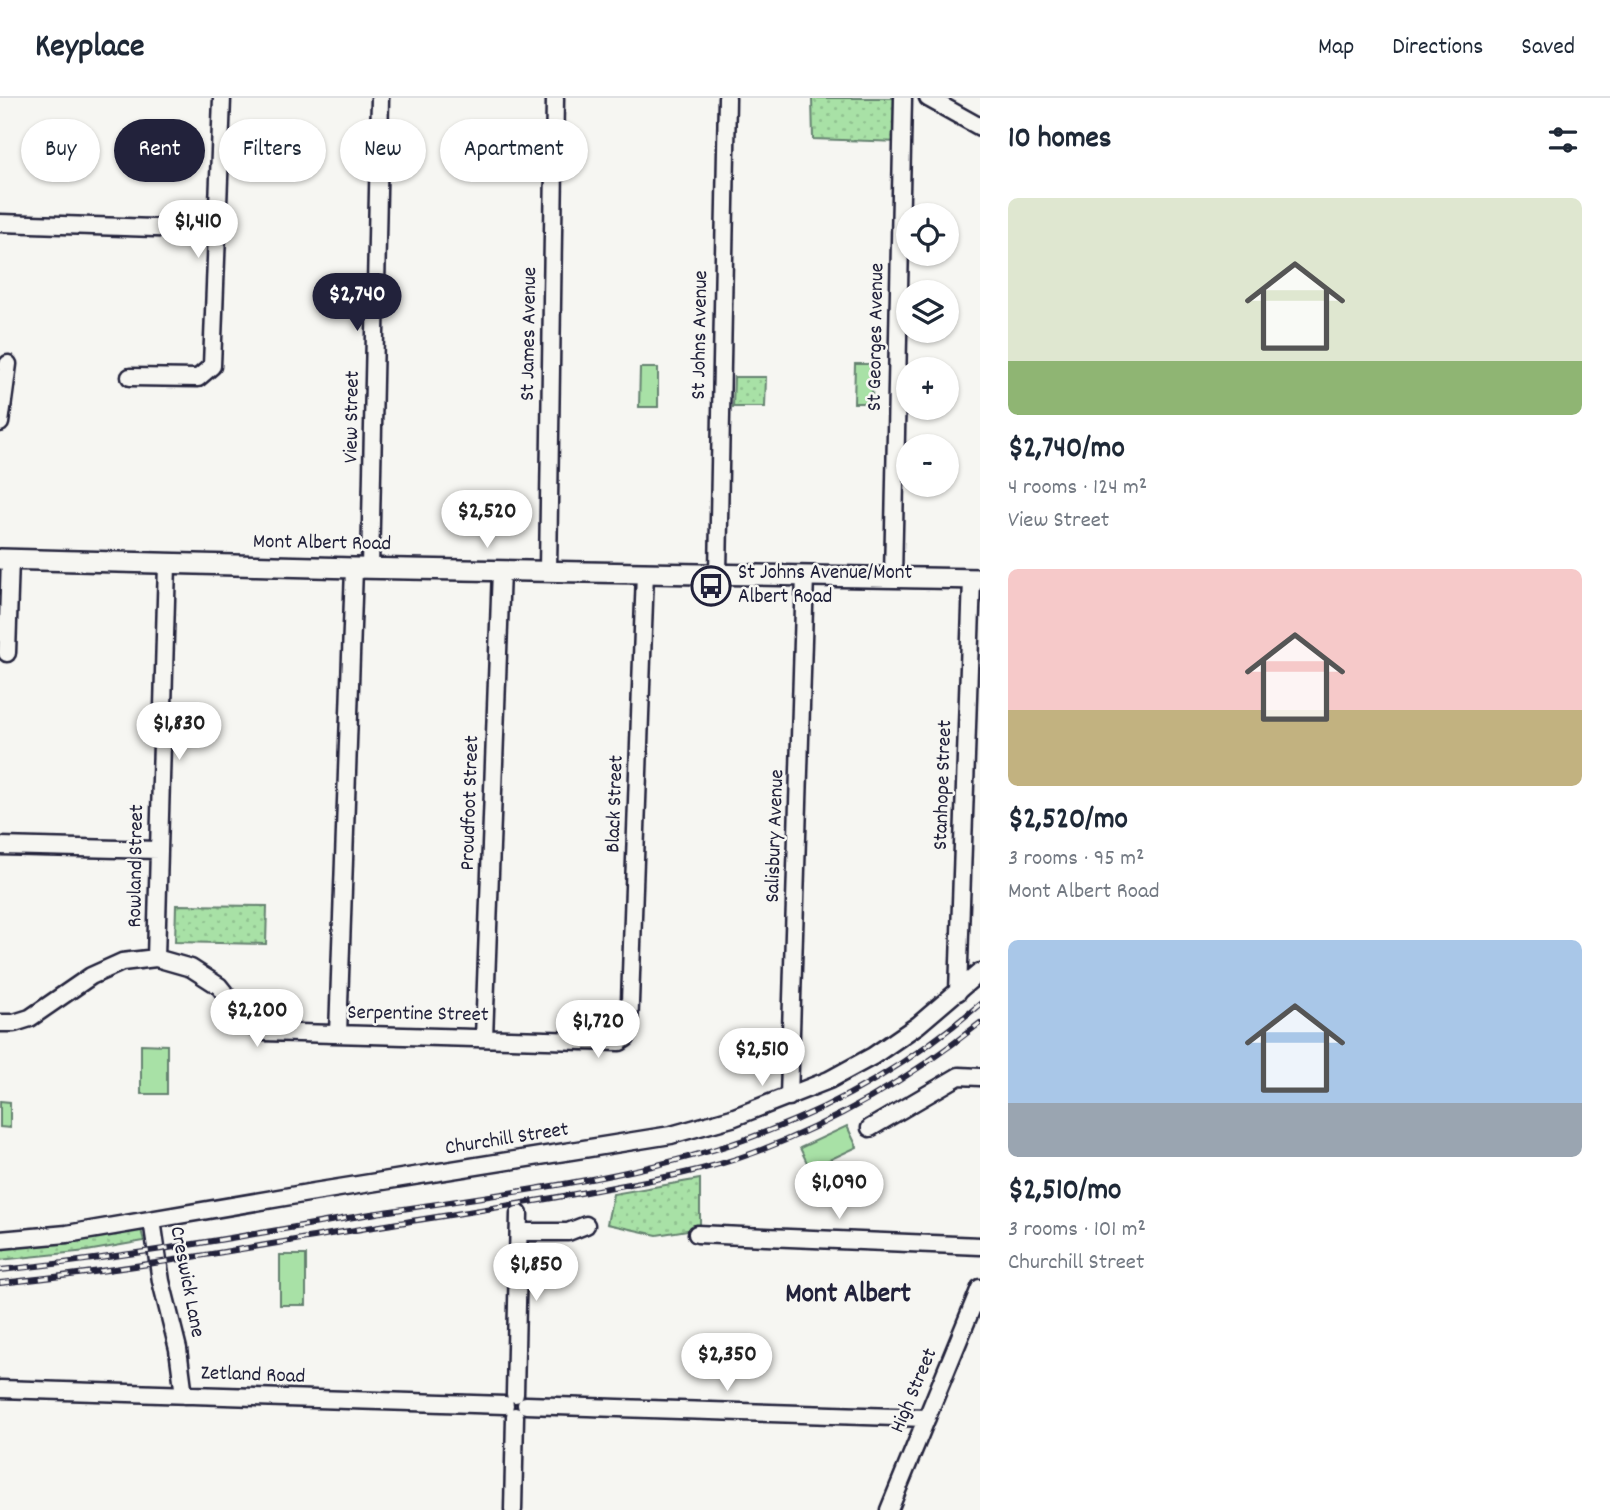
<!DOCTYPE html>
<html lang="en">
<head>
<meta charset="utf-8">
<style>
  :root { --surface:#fff; --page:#f2f2f3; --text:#1f2937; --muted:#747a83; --line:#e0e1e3; --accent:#22223b }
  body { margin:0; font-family:Dekko,sans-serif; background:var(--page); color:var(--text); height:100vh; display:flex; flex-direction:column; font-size:26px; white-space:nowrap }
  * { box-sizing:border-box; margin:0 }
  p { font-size:23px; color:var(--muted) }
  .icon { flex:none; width:38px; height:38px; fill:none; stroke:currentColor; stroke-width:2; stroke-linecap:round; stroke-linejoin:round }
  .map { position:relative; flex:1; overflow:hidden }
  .side { display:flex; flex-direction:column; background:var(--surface); width:630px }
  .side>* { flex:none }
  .guide { position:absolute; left:21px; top:21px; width:665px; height:63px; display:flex; gap:14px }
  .fabs { position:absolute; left:896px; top:105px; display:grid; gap:14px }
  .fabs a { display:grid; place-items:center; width:63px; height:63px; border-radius:50%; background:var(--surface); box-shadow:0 2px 5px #0004; font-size:35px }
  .price { position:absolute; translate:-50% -60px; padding:0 16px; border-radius:24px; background:#fff; color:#222; font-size:23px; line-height:46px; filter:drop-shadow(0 2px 4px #0008) }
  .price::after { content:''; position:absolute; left:50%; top:42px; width:21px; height:16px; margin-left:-10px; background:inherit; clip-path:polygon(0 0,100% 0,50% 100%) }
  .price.on { background:var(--accent); color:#fff }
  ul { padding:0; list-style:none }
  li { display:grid; align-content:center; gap:14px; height:371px; padding:0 28px }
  li span { display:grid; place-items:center; height:217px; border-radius:10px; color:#555 }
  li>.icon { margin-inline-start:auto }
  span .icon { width:126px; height:126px; fill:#fffc; stroke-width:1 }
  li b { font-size:30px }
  h2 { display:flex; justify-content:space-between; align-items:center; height:84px; padding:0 28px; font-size:30px }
  .tag { padding:0 24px; border-radius:32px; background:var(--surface); box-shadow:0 2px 5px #0004; font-size:24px; line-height:63px }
  .tag.on { background:var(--accent); color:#fff }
  header { display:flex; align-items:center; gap:42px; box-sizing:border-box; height:98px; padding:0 35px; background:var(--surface); border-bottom:2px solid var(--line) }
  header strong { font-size:33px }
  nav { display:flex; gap:38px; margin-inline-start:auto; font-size:24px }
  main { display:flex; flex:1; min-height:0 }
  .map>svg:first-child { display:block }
  .grass { fill:url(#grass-dots); stroke:#658270; stroke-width:2 }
  .garden { fill:#a8e1a6; stroke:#658270; stroke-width:2 }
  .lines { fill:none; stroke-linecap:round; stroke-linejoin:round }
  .minor-casing { stroke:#22223b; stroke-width:21 }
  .major-casing { stroke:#22223b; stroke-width:24 }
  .minor { stroke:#f6f6f2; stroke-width:16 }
  .major { stroke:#f6f6f2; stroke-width:19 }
  .rail-casing { stroke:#22223b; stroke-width:6 }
  .rail { stroke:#f6f6f2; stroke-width:3.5; stroke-dasharray:10; stroke-linecap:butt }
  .labels { text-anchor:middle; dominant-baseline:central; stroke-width:5; stroke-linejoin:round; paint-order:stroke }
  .street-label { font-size:21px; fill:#22223b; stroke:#f6f6f2 }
  .poi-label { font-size:21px; fill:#22223b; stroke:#f6f6f2; text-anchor:start }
  .district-label { font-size:28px; font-weight:bold; fill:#22223b; stroke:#f6f6f2 }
</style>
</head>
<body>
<header>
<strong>Keyplace</strong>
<nav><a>Map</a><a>Directions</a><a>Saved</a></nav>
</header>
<main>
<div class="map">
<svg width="980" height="1412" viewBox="0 0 980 1412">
  <defs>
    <pattern id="grass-dots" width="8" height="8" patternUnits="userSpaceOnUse" patternTransform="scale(1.75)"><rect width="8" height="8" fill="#a8e1a6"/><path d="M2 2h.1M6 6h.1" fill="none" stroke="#90c190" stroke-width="1.8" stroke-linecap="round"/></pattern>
  </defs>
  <rect width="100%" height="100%" fill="#f6f6f2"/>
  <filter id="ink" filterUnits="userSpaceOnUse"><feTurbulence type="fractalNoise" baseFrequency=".0143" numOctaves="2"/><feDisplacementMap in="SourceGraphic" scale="14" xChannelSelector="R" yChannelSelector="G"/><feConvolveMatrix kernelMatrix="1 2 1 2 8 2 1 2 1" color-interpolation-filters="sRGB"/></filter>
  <g filter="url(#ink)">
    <path class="grass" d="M 812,0 L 900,0 L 900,44 L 813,41 Z
      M 734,279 L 766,279 L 765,309 L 733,309 Z
      M 176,807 L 267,808 L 266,846 L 175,844 Z
      M 700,1081 L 700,1130 L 657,1137 L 607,1126 L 613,1096 Z
      M 140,1128 L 144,1143 L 87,1153 L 0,1162 L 0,1148 Z"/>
    <path class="garden" d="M 855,266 L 873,266 L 872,305 L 854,305 Z
      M 640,270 L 658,270 L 658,309 L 639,309 Z
      M 141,946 L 167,947 L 167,996 L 141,996 Z
      M 0,1003 L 10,1004 L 10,1030 L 0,1029 Z
      M 847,1028 L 857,1049 L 810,1071 L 800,1050 Z
      M 280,1157 L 306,1157 L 306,1207 L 280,1207 Z"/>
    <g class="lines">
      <g class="minor-casing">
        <path id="minor" d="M 928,0 L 980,29
          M 0,125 L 217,132
          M 130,279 L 198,280 L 212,268 L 222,0
          M 0,325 L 8,266
          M 370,470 L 380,0
          M 548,472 L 555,0
          M 718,475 L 727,0
          M 893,479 L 903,0
          M 7,555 L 10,461
          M 0,748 L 158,752
          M 156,860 L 167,466
          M 958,894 L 972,481
          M 0,925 L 14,925 L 30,920 L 91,878 L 122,864 L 156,860 L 191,870 L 219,888 L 251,928 L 264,934 L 620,944 L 626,940 L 629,933 L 645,474
          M 338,936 L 354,470
          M 484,940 L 501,472
          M 789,999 L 805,477
          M 870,1030 L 959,978 L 980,979
          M 152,1122 L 161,1183 L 178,1251 L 184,1297
          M 520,1134 L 568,1134 L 586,1127
          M 697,1136 L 980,1148
          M 0,1142 L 67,1136 L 314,1094 L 671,1037 L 732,1020 L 829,982 L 873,958 L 918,927 L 980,874
          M 0,1291 L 505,1307
          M 515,1296 L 519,1116
          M 526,1307 L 927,1320
          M 513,1412 L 515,1318
          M 889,1412 L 980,1190"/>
      </g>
      <g class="major-casing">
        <path id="major" d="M 0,461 L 354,470 L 980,481"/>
      </g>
      <use href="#minor" class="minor"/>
      <use href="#major" class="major"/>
      <g class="rail-casing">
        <path id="rail" d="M 0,1172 C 123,1160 249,1137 371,1116 C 500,1095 645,1081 768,1033 C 845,1004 917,960 980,906
          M 0,1185 C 123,1173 245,1150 367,1130 C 442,1118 517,1107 591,1093 C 647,1083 703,1074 756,1054 C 838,1023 912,979 980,925"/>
      </g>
      <use href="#rail" class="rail"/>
    </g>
  </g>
  <defs>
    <g id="bus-ring" transform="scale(2.0125)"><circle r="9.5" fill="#f6f6f2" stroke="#22223b" stroke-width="1.5"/><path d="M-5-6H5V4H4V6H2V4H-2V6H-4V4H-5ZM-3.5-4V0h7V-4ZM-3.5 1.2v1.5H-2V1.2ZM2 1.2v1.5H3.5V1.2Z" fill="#22223b"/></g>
  </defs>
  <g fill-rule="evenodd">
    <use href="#bus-ring" x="711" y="488"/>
  </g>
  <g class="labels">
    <g class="street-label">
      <text transform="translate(530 236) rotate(-89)">St James Avenue</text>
      <text transform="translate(701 237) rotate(-89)">St Johns Avenue</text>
      <text transform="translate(877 239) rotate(-89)">St Georges Avenue</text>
      <text transform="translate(353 319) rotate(-89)">View Street</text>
      <text transform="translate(322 446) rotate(1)">Mont Albert Road</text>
      <text transform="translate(944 687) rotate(-88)">Stanhope Street</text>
      <text transform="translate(471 705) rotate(-88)">Proudfoot Street</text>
      <text transform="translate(616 706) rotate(-88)">Black Street</text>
      <text transform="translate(776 738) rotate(-88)">Salisbury Avenue</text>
      <text transform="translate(137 768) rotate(-89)">Rowland Street</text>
      <text transform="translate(418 917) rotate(1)">Serpentine Street</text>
      <text transform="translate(507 1042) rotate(-9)">Churchill Street</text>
      <text transform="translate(186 1184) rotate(79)">Creswick Lane</text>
      <text transform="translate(253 1278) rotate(2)">Zetland Road</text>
      <text transform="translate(915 1293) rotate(-67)">High Street</text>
    </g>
    <g class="poi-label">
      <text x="738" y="476">St Johns Avenue/Mont<tspan x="738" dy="24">Albert Road</tspan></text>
    </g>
    <g class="district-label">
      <text x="848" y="1198">Mont Albert</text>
    </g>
  </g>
</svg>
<div class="fabs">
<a><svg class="icon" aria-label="locate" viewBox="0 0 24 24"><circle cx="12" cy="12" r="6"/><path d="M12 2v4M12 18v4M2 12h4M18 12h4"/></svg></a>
<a><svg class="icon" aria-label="layers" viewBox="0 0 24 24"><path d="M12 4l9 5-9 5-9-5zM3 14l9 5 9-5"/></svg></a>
<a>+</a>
<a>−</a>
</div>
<b class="price" style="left:198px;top:162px">$1,410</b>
<b class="price on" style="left:357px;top:235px">$2,740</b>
<b class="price" style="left:487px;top:452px">$2,520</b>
<b class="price" style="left:179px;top:664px">$1,830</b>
<b class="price" style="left:257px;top:951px">$2,200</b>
<b class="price" style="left:598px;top:962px">$1,720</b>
<b class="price" style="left:762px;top:990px">$2,510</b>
<b class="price" style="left:839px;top:1123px">$1,090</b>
<b class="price" style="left:536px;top:1205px">$1,850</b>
<b class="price" style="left:727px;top:1295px">$2,350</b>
<div class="guide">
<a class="tag">Buy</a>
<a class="tag on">Rent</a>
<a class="tag">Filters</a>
<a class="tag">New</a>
<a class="tag">Apartment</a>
</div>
</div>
<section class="side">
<h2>10 homes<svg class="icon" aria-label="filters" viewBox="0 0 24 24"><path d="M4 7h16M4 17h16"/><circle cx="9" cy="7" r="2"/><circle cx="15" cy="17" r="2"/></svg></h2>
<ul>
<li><span style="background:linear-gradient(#dfe7d0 75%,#8fb573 0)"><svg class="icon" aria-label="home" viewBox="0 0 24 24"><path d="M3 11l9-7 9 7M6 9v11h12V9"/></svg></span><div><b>$2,740/mo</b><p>4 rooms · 124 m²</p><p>View Street</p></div></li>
<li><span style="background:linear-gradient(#f6c9c9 65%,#c2b280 0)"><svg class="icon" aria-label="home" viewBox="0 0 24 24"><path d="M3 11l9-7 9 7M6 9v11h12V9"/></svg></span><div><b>$2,520/mo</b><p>3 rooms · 95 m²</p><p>Mont Albert Road</p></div></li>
<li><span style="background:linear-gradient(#a9c7e8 75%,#9aa5b1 0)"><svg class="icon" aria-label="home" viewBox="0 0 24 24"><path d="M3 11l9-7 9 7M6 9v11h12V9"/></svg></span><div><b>$2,510/mo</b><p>3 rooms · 101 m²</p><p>Churchill Street</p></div></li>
</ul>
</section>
</main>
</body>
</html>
